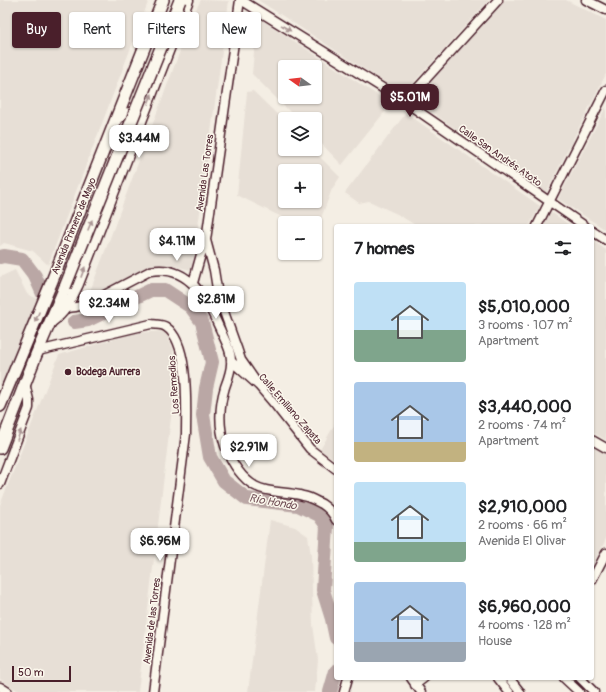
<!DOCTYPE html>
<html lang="en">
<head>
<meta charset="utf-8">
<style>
  :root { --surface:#fff; --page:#f2f2f2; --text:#202124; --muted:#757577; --accent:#4a1f2b }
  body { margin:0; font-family:Pangolin,sans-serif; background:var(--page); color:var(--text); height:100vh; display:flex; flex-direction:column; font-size:15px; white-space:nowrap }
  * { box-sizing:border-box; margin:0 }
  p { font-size:13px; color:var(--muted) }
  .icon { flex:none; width:22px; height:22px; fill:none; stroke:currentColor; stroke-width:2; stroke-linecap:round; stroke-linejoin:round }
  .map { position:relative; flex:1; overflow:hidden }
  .details { position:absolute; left:334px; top:224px; width:260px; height:456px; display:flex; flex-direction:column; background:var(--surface); border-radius:4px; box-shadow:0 1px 3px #0004 }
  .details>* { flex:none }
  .banner { position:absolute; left:12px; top:12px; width:262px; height:36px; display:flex; gap:8px }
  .needle { width:26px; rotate:284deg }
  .controls { position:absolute; left:278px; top:60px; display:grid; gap:8px }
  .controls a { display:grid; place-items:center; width:44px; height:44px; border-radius:4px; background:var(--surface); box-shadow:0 1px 3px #0004; font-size:20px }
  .scale { position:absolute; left:12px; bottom:10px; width:59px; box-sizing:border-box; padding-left:4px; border:2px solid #4a1f2b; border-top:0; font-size:11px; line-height:14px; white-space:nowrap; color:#4a1f2b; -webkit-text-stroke:3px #fbf7ec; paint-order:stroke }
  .price { position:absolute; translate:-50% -34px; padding:0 9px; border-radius:8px; background:#fff; color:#222; font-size:13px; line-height:26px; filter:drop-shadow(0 1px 2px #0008) }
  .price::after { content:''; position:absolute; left:50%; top:24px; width:12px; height:9px; margin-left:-6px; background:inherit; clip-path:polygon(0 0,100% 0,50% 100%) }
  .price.current { background:var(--accent); color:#fff }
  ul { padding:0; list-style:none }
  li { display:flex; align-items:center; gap:12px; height:100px; padding:0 20px }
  li span { display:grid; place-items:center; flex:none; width:112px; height:80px; border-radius:4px; color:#555 }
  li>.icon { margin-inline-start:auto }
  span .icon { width:48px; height:48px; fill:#fffc; stroke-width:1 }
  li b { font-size:17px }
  h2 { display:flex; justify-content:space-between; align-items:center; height:48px; padding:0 20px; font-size:17px }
  .tag { padding:0 14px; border-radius:4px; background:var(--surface); box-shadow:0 1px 3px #0004; font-size:14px; line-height:36px }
  .tag.current { background:var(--accent); color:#fff }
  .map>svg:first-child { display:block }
  .built { fill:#e7dfd6; fill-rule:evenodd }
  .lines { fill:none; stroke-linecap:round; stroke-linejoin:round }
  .river { stroke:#baa7a5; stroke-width:14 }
  .minor-casing { stroke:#4a1f2b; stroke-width:11 }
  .major-casing { stroke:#4a1f2b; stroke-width:13 }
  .highway-casing { stroke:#4a1f2b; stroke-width:14 }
  .minor { stroke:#fbf7ec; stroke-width:8 }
  .major { stroke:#fbf7ec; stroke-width:10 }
  .highway { stroke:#fbf7ec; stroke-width:11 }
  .highway-bridge-casing { stroke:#4a1f2b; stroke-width:14; stroke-linecap:butt }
  .highway-bridge { stroke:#fbf7ec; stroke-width:11 }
  .oneway { fill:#ab9695 }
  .poi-dot { fill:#4a1f2b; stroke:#fbf7ec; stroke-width:1.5 }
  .labels { text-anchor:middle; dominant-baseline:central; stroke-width:3; stroke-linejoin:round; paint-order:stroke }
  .street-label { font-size:10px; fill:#4a1f2b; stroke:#fbf7ec }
  .poi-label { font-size:10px; font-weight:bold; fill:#4a1f2b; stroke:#fbf7ec; text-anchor:start }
  .water-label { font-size:11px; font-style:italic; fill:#714f56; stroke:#fbf7ec }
</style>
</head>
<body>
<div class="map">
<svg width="606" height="692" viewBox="0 0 606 692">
  <rect width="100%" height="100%" fill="#f4eee4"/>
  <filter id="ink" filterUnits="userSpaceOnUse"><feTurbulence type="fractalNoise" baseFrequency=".025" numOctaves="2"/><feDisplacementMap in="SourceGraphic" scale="8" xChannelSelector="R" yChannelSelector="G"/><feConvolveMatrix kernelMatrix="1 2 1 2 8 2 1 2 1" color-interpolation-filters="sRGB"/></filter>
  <g filter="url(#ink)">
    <path class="built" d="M 0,0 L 149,0 L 48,265 L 33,251 L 4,243 L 0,246 Z
      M 201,0 L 229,1 L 192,270 L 164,264 L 145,270 L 86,302 L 195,11 Z
      M 258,0 L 489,0 L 403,94 Z
      M 505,0 L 566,0 L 606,20 L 606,74 L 546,193 L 415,100 Z
      M 257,17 L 391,104 L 342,165 L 315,137 L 315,119 L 297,119 L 252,74 ZM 285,67 L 315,67 L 315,97 L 285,97 Z
      M 253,91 L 285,122 L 285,149 L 312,149 L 340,177 L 332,189 L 320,221 L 313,223 L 294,223 L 237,195 L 247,92 ZM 285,171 L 315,171 L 315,201 L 285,201 Z
      M 606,107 L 606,230 L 558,199 Z
      M 406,113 L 540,206 L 529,226 L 417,226 L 397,214 L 369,201 L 359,203 L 345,193 Z
      M 551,212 L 571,226 L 543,226 Z
      M 592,240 L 606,250 L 606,440 L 592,432 Z
      M 15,270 L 27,294 L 38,299 L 0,399 L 0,277 Z
      M 165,331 L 173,349 L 175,384 L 138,692 L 20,692 L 0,679 L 0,505 L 59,355 L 135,333 Z
      M 336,422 L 336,460 L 320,450 Z
      M 592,446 L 606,454 L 606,539 L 592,567 Z
      M 270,520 L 295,527 L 308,536 L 311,556 L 313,625 L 318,660 L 315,692 L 248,692 Z"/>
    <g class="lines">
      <path class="river" d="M 0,257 L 4,256 L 22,259 L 35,276 L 43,294
        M 74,322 L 88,320 L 151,290 L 165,290 L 191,307 L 202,322 L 212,362 L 206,388 L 203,415 L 210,457 L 224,481 L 247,499 L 298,505 L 319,515 L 327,526 L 323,590 L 332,619 L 336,638
        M 330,692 L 336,671"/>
      <g class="minor-casing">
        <path id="minor" d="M 240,0 L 206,240 L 214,270 L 218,295 L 237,348 L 241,360 L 259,386
          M 241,0 L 405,102 L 585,226
          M 586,0 L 606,10
          M 405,102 L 498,0
          M 537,226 L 606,90
          M 592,231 L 606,240
          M 193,283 L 205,240
          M 66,308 L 76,307 L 87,304 L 150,271 C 190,264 206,299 220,329 C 224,339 231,349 231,360 C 232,369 228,379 225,387 C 219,407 218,425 225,446 C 231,461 241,478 255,486 C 270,494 287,491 303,496 C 310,497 316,501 322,504 C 328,508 333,513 336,520
          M 38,351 L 151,324 C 156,325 162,324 166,327 C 190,343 186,408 186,434 L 153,692
          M 231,361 L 259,386 L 276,406 L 310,449 L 336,469
          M 592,440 L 606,448
          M 0,484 L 29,408 L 29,400 L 25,383
          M 592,580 L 606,553
          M 411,678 L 421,692
          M 498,678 L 509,692
          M 509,678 L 520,692
          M 564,678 L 579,692
          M 580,678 L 594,692
          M 415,685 L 424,678
          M 0,687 L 8,692
          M 344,692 L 348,678"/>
      </g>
      <g class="major-casing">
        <path id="major" d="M 51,322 C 66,311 70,301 78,284 L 188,0"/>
      </g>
      <g class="highway-casing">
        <path id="highway" d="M 118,117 C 125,114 129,112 136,116 L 140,125
          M 0,406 L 52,281 L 163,0
          M 0,448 L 36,355 L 65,287"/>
      </g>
      <use href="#minor" class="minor"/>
      <use href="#major" class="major"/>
      <use href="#highway" class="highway"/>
      <g class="highway-bridge-casing">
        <path id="highway-bridge" d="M 65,287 L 180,0"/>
      </g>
      <use href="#highway-bridge" class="highway-bridge"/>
    </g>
    <defs><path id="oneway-solid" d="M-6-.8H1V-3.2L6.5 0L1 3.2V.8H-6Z"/></defs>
    <g class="oneway">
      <use href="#oneway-solid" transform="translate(286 28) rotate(32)"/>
      <use href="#oneway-solid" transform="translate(150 99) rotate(-69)"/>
      <use href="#oneway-solid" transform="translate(90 225) rotate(-68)"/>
      <use href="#oneway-solid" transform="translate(83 272) rotate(-69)"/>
      <use href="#oneway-solid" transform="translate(37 317) rotate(113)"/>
      <use href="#oneway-solid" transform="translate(19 435) rotate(-70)"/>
    </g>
  </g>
  <circle class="poi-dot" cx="68" cy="372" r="4"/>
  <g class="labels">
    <g class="street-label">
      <text transform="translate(500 156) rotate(35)">Calle San Andrés Atoto</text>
      <text transform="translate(205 173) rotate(-82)">Avenida Las Torres</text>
      <text transform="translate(74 226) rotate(-68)">Avenida Primero de Mayo</text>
      <text transform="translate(174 385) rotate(-94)">Los Remedios</text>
      <text transform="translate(290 409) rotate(49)">Calle Emiliano Zapata</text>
      <text transform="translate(152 621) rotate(-83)">Avenida de las Torres</text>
    </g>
    <g class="poi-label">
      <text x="76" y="372">Bodega Aurrera</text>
    </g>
    <g class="water-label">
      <text transform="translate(273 502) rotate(10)">Río Hondo</text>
    </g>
  </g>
</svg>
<div class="controls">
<a><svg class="needle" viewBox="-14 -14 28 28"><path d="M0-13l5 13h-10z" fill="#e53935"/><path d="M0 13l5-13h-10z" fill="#757577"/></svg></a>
<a><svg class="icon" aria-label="layers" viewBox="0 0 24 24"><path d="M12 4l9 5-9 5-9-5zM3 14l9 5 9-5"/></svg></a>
<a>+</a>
<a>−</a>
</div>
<div class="scale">50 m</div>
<b class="price current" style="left:410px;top:118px">$5.01M</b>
<b class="price" style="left:139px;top:159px">$3.44M</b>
<b class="price" style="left:177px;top:262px">$4.11M</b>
<b class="price" style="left:216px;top:320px">$2.81M</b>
<b class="price" style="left:109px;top:324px">$2.34M</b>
<b class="price" style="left:249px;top:468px">$2.91M</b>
<b class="price" style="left:160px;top:562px">$6.96M</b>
<div class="banner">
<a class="tag current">Buy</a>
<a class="tag">Rent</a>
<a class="tag">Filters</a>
<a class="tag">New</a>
</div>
<section class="details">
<h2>7 homes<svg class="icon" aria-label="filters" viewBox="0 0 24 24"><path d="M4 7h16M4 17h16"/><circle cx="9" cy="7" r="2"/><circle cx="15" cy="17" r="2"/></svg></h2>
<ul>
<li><span style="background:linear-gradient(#bfe0f5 60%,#7fa58c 0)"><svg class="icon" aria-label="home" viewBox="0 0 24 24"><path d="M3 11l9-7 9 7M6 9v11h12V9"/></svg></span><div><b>$5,010,000</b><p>3 rooms · 107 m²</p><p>Apartment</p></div></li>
<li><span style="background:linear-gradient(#a9c7e8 75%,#c2b280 0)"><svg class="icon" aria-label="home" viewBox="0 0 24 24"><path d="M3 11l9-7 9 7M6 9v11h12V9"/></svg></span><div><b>$3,440,000</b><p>2 rooms · 74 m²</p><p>Apartment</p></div></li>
<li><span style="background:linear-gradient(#bfe0f5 75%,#7fa58c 0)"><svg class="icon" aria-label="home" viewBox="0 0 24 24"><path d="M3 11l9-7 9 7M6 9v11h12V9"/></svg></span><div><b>$2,910,000</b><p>2 rooms · 66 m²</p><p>Avenida El Olivar</p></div></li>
<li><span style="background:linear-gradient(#a9c7e8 75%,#9aa5b1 0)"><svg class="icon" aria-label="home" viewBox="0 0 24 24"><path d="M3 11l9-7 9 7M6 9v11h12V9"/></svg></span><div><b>$6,960,000</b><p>4 rooms · 128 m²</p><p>House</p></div></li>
</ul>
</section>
</div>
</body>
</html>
